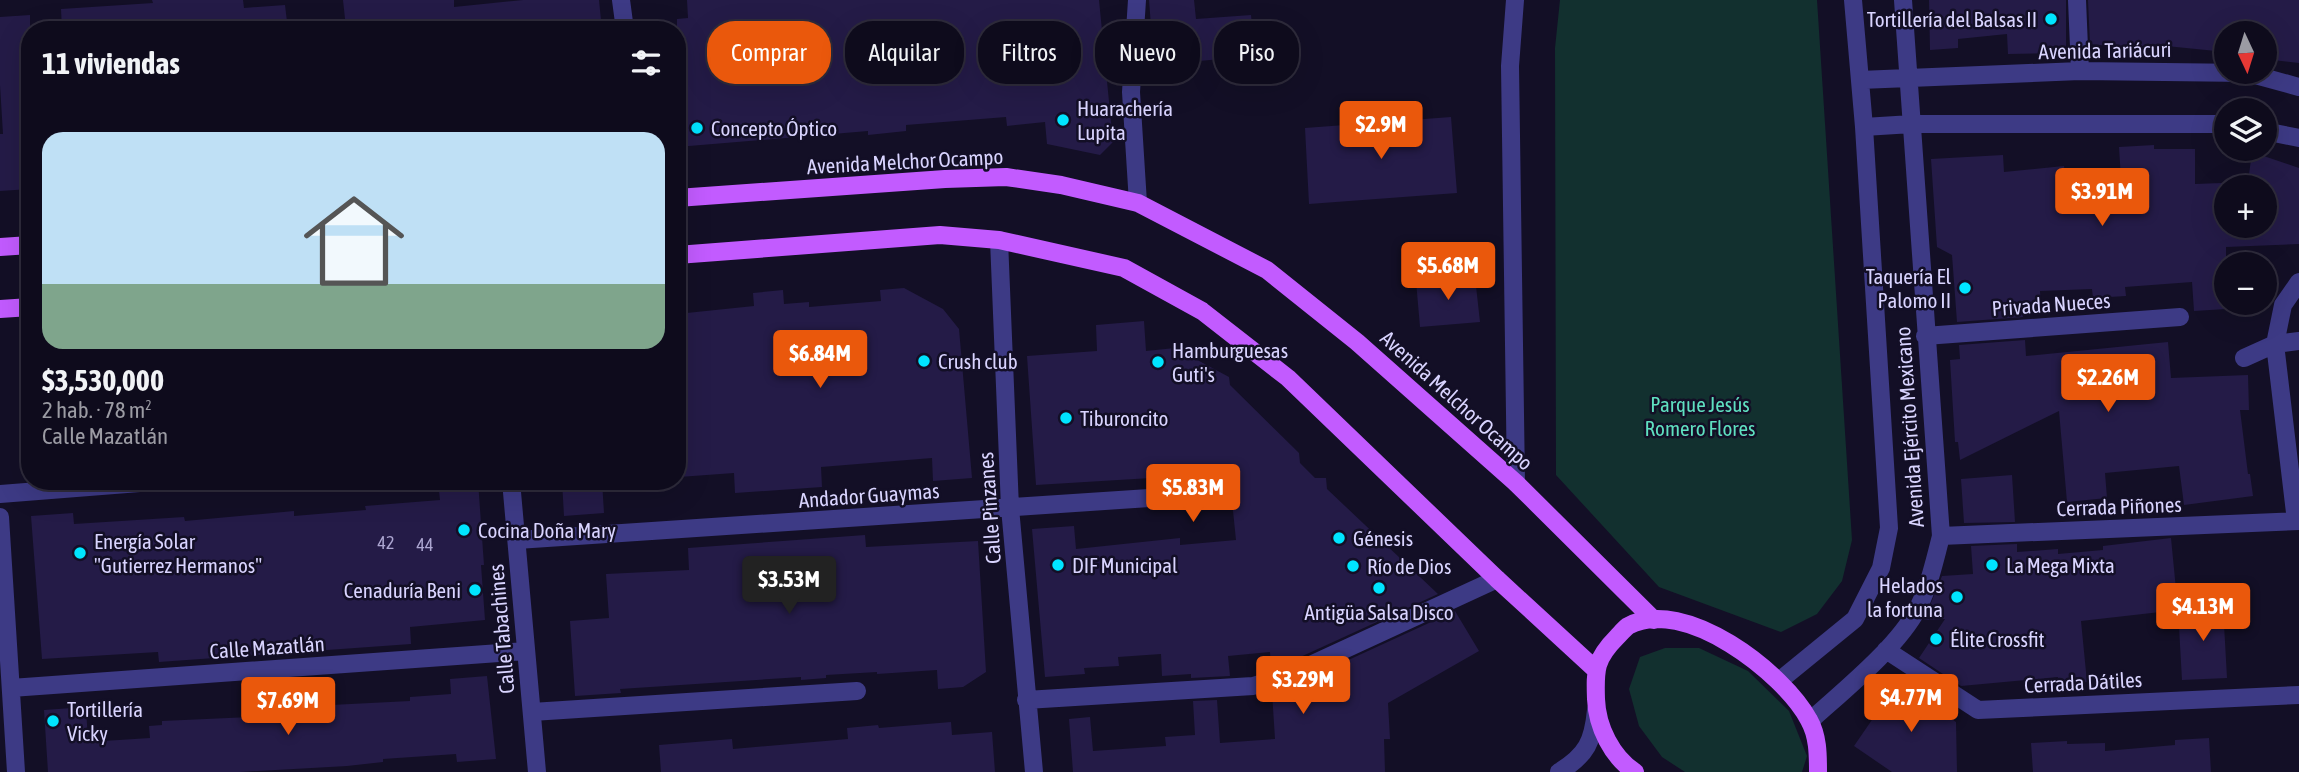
<!DOCTYPE html>
<html lang="es">
<head>
<meta charset="utf-8">
<style>
  :root { --surface:#0e0b1c; --page:#171425; --text:#f1f3f6; --muted:#9b9ba3; --line:#2e2b3b; --accent:#ea580c }
  body { margin:0; font-family:"Asap Condensed",sans-serif; background:var(--page); color:var(--text); height:100vh; display:flex; flex-direction:column; font-size:26px; white-space:nowrap }
  * { box-sizing:border-box; margin:0 }
  p { font-size:23px; color:var(--muted) }
  .icon { flex:none; width:38px; height:38px; fill:none; stroke:currentColor; stroke-width:2; stroke-linecap:round; stroke-linejoin:round }
  .map { position:relative; flex:1; overflow:hidden }
  .details { position:absolute; left:21px; top:21px; width:665px; height:469px; display:flex; flex-direction:column; background:var(--surface); border-radius:28px; box-shadow:0 7px 28px #0002,0 0 0 2px var(--line) }
  .details>* { flex:none }
  .hud { position:absolute; left:707px; top:21px; width:665px; height:63px; display:flex; gap:14px }
  .needle { width:46px; rotate:176deg }
  .controls { position:absolute; left:2214px; top:21px; display:grid; gap:14px }
  .controls a { display:grid; place-items:center; width:63px; height:63px; border-radius:50%; background:var(--surface); box-shadow:0 7px 28px #0002,0 0 0 2px var(--line); font-size:35px }
  .price { position:absolute; translate:-50% -60px; padding:0 16px; border-radius:7px; background:var(--accent); color:#fff; font-size:23px; line-height:46px; filter:drop-shadow(0 2px 4px #0008) }
  .price::after { content:''; position:absolute; left:50%; top:42px; width:21px; height:16px; margin-left:-10px; background:inherit; clip-path:polygon(0 0,100% 0,50% 100%) }
  .price.active { background:#222; color:#fff }
  ul { padding:0; list-style:none }
  li { display:grid; align-content:center; gap:14px; height:371px; padding:0 21px }
  li+li { border-top:2px solid var(--line) }
  li span { display:grid; place-items:center; height:217px; border-radius:21px; color:#555 }
  li>.icon { margin-inline-start:auto }
  span .icon { width:126px; height:126px; fill:#fffc; stroke-width:1 }
  li b { font-size:30px }
  h2 { display:flex; justify-content:space-between; align-items:center; height:84px; padding:0 21px; font-size:30px }
  .tag { padding:0 24px; border-radius:28px; background:var(--surface); box-shadow:0 7px 28px #0002,0 0 0 2px var(--line); font-size:24px; line-height:63px }
  .tag.active { background:var(--accent); color:#fff }
  .map>svg:first-child { display:block }
  .green { fill:#12302f }
  .building { fill:#241b47; fill-rule:evenodd }
  .lines { fill:none; stroke-linecap:round; stroke-linejoin:round }
  .minor { stroke:#3d3a85; stroke-width:18 }
  .major { stroke:#c25bff; stroke-width:18 }
  .poi-dot { fill:#00e5ff; stroke:#130f26; stroke-width:2.5 }
  .labels { text-anchor:middle; dominant-baseline:central; stroke-width:5; stroke-linejoin:round; paint-order:stroke }
  .number-label { font-size:18px; fill:#aca6d1 }
  .poi-label { font-size:21px; fill:#d9d4ff; stroke:#130f26; text-anchor:start }
  .street-label { font-size:21px; fill:#d9d4ff; stroke:#130f26 }
  .park-label { font-size:21px; fill:#5fe0c0; stroke:#130f26 }
</style>
</head>
<body>
<div class="map">
<svg width="2299" height="772" viewBox="0 0 2299 772">
  <rect width="100%" height="100%" fill="#130f26"/>
  <path class="green" d="M 1560,0 L 1817,0 L 1852,540 L 1842,581 L 1817,614 L 1781,632 L 1659,587 L 1556,475 L 1555,48 Z
    M 1665,648 L 1699,648 L 1748,671 L 1789,711 L 1807,756 L 1802,772 L 1685,772 L 1662,757 L 1639,726 L 1629,689 L 1640,657 Z"/>
  <path class="building" d="M 152,0 L 243,0 L 244,8 L 285,5 L 288,30 L 62,30 L 61,9 L 153,3 Z
    M 343,0 L 454,0 L 454,7 L 523,0 L 599,0 L 602,30 L 378,30 L 377,25 L 346,28 Z
    M 687,0 L 1099,0 L 1113,142 L 1100,155 L 1047,144 L 1045,122 L 1007,126 L 1006,117 L 906,125 L 906,131 L 868,135 L 868,131 L 677,147 L 677,19 L 688,18 Z
    M 1149,0 L 1194,0 L 1196,19 L 1251,15 L 1255,56 L 1154,65 Z
    M 1929,0 L 2066,0 L 2066,53 L 2008,54 L 2007,34 L 1958,39 L 1958,48 L 1930,50 Z
    M 2088,0 L 2299,0 L 2299,63 L 2264,59 L 2264,33 L 2226,33 L 2226,52 L 2146,44 L 2146,50 L 2090,44 Z
    M 30,15 L 30,189 L 0,191 L 0,134 L 3,134 L 0,85 L 0,17 Z
    M 1451,117 L 1457,193 L 1309,204 L 1305,128 Z
    M 2154,145 L 2154,149 L 2195,149 L 2195,184 L 2248,182 L 2252,152 L 2299,168 L 2299,244 L 2226,247 L 2226,309 L 2194,311 L 2192,282 L 2125,287 L 2126,296 L 2093,298 L 2092,289 L 2040,291 L 2041,305 L 2022,307 L 2023,317 L 1957,322 L 1952,255 L 1937,247 L 1931,159 L 2003,155 L 2004,172 L 2064,166 L 2066,182 L 2121,179 L 2119,147 ZM 2226,187 L 2264,187 L 2264,226 L 2226,226 Z
    M 1475,277 L 1480,322 L 1420,327 L 1416,281 Z
    M 904,288 L 943,309 L 959,329 L 972,478 L 933,481 L 932,458 L 821,467 L 822,487 L 735,493 L 734,473 L 679,477 L 677,314 L 754,306 L 753,293 L 783,290 L 784,304 L 809,302 L 809,307 L 881,301 L 880,290 Z
    M 1144,321 L 1146,351 L 1175,348 L 1229,377 L 1230,385 L 1299,453 L 1300,463 L 1315,478 L 1326,478 L 1327,489 L 1438,594 L 1285,664 L 1271,669 L 1270,652 L 1228,656 L 1230,676 L 1191,678 L 1191,674 L 1162,676 L 1161,654 L 1118,657 L 1119,666 L 1084,668 L 1085,674 L 1045,677 L 1032,529 L 1074,526 L 1076,549 L 1180,538 L 1180,545 L 1236,540 L 1232,501 L 1236,492 L 1231,483 L 1230,476 L 1216,477 L 1216,468 L 1150,472 L 1151,478 L 1036,485 L 1027,356 L 1097,351 L 1096,325 Z
    M 2025,340 L 2026,356 L 2168,342 L 2171,378 L 2248,375 L 2249,410 L 2240,410 L 2248,474 L 2250,474 L 2253,496 L 2184,505 L 2179,466 L 2105,473 L 2107,498 L 2067,502 L 2059,411 L 1960,460 L 1958,442 L 1955,442 L 1950,360 L 1960,359 L 1959,345 Z
    M 2012,475 L 2015,522 L 1964,523 L 1961,479 Z
    M 438,481 L 478,481 L 484,565 L 481,565 L 485,620 L 410,627 L 411,644 L 159,662 L 158,652 L 42,659 L 31,516 L 73,513 L 74,524 L 184,517 L 185,521 L 294,511 L 294,516 L 366,510 L 365,506 L 440,500 Z
    M 562,481 L 602,481 L 604,513 L 564,516 Z
    M 865,535 L 866,547 L 978,541 L 986,672 L 963,687 L 938,689 L 937,670 L 877,674 L 877,672 L 826,675 L 826,678 L 801,680 L 801,677 L 620,689 L 621,693 L 575,696 L 570,621 L 609,618 L 606,574 L 689,570 L 688,548 Z
    M 2171,538 L 2178,610 L 2081,621 L 2087,682 L 2059,685 L 2058,677 L 1961,686 L 1919,658 L 1945,619 L 1924,620 L 1942,576 L 1973,574 L 1971,546 L 2017,544 L 2017,552 L 2058,549 L 2058,554 L 2103,550 L 2103,546 Z
    M 2223,606 L 2227,678 L 2182,680 L 2178,609 Z
    M 1455,611 L 1479,651 L 1388,703 L 1390,739 L 1384,739 L 1385,772 L 1073,772 L 1069,719 L 1090,717 L 1093,751 L 1166,746 L 1165,737 L 1195,735 L 1193,701 L 1217,700 L 1220,743 L 1275,739 L 1272,692 L 1294,685 Z
    M 487,676 L 496,759 L 457,762 L 456,754 L 383,759 L 383,762 L 347,766 L 240,772 L 48,772 L 44,710 L 86,707 L 88,742 L 150,738 L 149,726 L 162,725 L 162,721 L 273,716 L 272,708 L 410,701 L 410,697 L 451,694 L 450,679 Z
    M 1906,677 L 1925,689 L 1910,690 L 1956,722 L 1957,772 L 1892,772 L 1854,746 L 1898,682 L 1901,684 Z
    M 951,722 L 952,735 L 992,732 L 995,772 L 661,772 L 659,745 L 732,739 L 733,749 L 848,739 L 847,728 L 878,725 L 879,728 Z
    M 2209,738 L 2211,772 L 2033,772 L 2031,743 L 2067,741 L 2067,744 L 2105,743 L 2105,751 L 2175,745 L 2175,740 Z"/>
  <g class="lines">
    <path class="minor" d="M 621,0 L 625,30
      M 1137,0 L 1131,92 L 1138,203
      M 1515,0 L 1510,66 L 1516,483
      M 2077,0 L 2080,71
      M 1860,80 L 2080,71 L 2248,73 L 2299,87
      M 1864,127 L 1912,124 L 2226,124
      M 2264,131 L 2299,138
      M 999,240 L 1010,508 L 1034,772
      M 1925,336 L 2180,317
      M 2244,358 L 2275,344 L 2299,341
      M 511,481 L 537,772
      M 0,494 L 165,481
      M 0,517 L 16,772
      M 2296,521 L 2275,344 L 2283,305 L 2299,282
      M 1941,536 L 2299,521
      M 517,540 L 1225,493
      M 1886,650 L 1978,710 L 2299,695
      M 1779,681 L 1855,619 L 1881,568 L 1889,528 L 1864,127 L 1853,0
      M 11,688 L 526,651
      M 1026,700 L 1253,686 L 1289,675 L 1497,579
      M 532,712 L 857,691
      M 1810,721 C 1843,691 1898,647 1918,608 C 1929,586 1935,560 1941,536 L 1903,0
      M 1559,772 C 1587,755 1593,741 1596,710"/>
    <path class="major" d="M 677,198 L 945,179 L 1006,177 L 1061,185 L 1138,203 L 1267,270 L 1357,342 L 1516,483 L 1654,620
      M 0,247 L 30,245
      M 677,255 L 940,235 L 999,240 L 1124,268 L 1202,311 L 1288,378 L 1497,579 L 1595,669
      M 0,309 L 30,307
      M 1635,772 C 1612,757 1597,727 1596,699 C 1595,670 1595,659 1617,637 C 1620,634 1624,629 1628,626 C 1684,595 1784,673 1809,720 C 1818,736 1818,754 1818,772"/>
  </g>
  <g class="poi-dot">
    <circle cx="2051" cy="19" r="7"/>
    <circle cx="1063" cy="120" r="7"/>
    <circle cx="697" cy="128" r="7"/>
    <circle cx="1965" cy="288" r="7"/>
    <circle cx="924" cy="361" r="7"/>
    <circle cx="1158" cy="362" r="7"/>
    <circle cx="1066" cy="418" r="7"/>
    <circle cx="464" cy="530" r="7"/>
    <circle cx="1339" cy="538" r="7"/>
    <circle cx="80" cy="553" r="7"/>
    <circle cx="1058" cy="565" r="7"/>
    <circle cx="1992" cy="565" r="7"/>
    <circle cx="1353" cy="566" r="7"/>
    <circle cx="1379" cy="588" r="7"/>
    <circle cx="475" cy="590" r="7"/>
    <circle cx="1957" cy="597" r="7"/>
    <circle cx="1936" cy="639" r="7"/>
    <circle cx="53" cy="721" r="7"/>
  </g>
  <g class="labels">
    <g class="number-label">
      <text x="386" y="542">42</text>
      <text x="425" y="544">44</text>
    </g>
    <g class="poi-label">
      <text x="2037" y="19" text-anchor="end">Tortillería del Balsas II</text>
      <text x="1077" y="108">Huarachería<tspan x="1077" dy="24">Lupita</tspan></text>
      <text x="711" y="128">Concepto Óptico</text>
      <text x="1951" y="276" text-anchor="end">Taquería El<tspan x="1951" dy="24">Palomo II</tspan></text>
      <text x="1172" y="350">Hamburguesas<tspan x="1172" dy="24">Guti's</tspan></text>
      <text x="938" y="361">Crush club</text>
      <text x="1080" y="418">Tiburoncito</text>
      <text x="478" y="530">Cocina Doña Mary</text>
      <text x="1353" y="538">Génesis</text>
      <text x="94" y="541">Energía Solar<tspan x="94" dy="24">"Gutierrez Hermanos"</tspan></text>
      <text x="1072" y="565">DIF Municipal</text>
      <text x="2006" y="565">La Mega Mixta</text>
      <text x="1367" y="566">Río de Dios</text>
      <text x="1943" y="585" text-anchor="end">Helados<tspan x="1943" dy="24">la fortuna</tspan></text>
      <text x="461" y="590" text-anchor="end">Cenaduría Beni</text>
      <text x="1379" y="612" text-anchor="middle">Antigüa Salsa Disco</text>
      <text x="1950" y="639">Élite Crossfit</text>
      <text x="67" y="709">Tortillería<tspan x="67" dy="24">Vicky</tspan></text>
    </g>
    <g class="street-label">
      <text transform="translate(2105 50) rotate(-1)">Avenida Tariácuri</text>
      <text transform="translate(905 161) rotate(-3)">Avenida Melchor Ocampo</text>
      <text transform="translate(2051 304) rotate(-4)">Privada Nueces</text>
      <text transform="translate(1457 400) rotate(42)">Avenida Melchor Ocampo</text>
      <text transform="translate(1909 427) rotate(-94)">Avenida Ejército Mexicano</text>
      <text transform="translate(869 495) rotate(-4)">Andador Guaymas</text>
      <text transform="translate(2119 506) rotate(-2)">Cerrada Piñones</text>
      <text transform="translate(989 508) rotate(-94)">Calle Pinzanes</text>
      <text transform="translate(501 629) rotate(-95)">Calle Tabachines</text>
      <text transform="translate(267 647) rotate(-4)">Calle Mazatlán</text>
      <text transform="translate(2083 682) rotate(-3)">Cerrada Dátiles</text>
    </g>
    <g class="park-label">
      <text x="1700" y="404">Parque Jesús<tspan x="1700" dy="24">Romero Flores</tspan></text>
    </g>
  </g>
</svg>
<div class="controls">
<a><svg class="needle" viewBox="-14 -14 28 28"><path d="M0-13l5 13h-10z" fill="#e53935"/><path d="M0 13l5-13h-10z" fill="#9b9ba3"/></svg></a>
<a><svg class="icon" aria-label="layers" viewBox="0 0 24 24"><path d="M12 4l9 5-9 5-9-5zM3 14l9 5 9-5"/></svg></a>
<a>+</a>
<a>−</a>
</div>
<b class="price" style="left:1381px;top:161px">$2.9M</b>
<b class="price" style="left:2102px;top:228px">$3.91M</b>
<b class="price" style="left:1448px;top:302px">$5.68M</b>
<b class="price" style="left:820px;top:390px">$6.84M</b>
<b class="price" style="left:2108px;top:414px">$2.26M</b>
<b class="price" style="left:1193px;top:524px">$5.83M</b>
<b class="price active" style="left:789px;top:616px">$3.53M</b>
<b class="price" style="left:2203px;top:643px">$4.13M</b>
<b class="price" style="left:1303px;top:716px">$3.29M</b>
<b class="price" style="left:1911px;top:734px">$4.77M</b>
<b class="price" style="left:288px;top:737px">$7.69M</b>
<div class="hud">
<a class="tag active">Comprar</a>
<a class="tag">Alquilar</a>
<a class="tag">Filtros</a>
<a class="tag">Nuevo</a>
<a class="tag">Piso</a>
</div>
<section class="details">
<h2>11 viviendas<svg class="icon" aria-label="filters" viewBox="0 0 24 24"><path d="M4 7h16M4 17h16"/><circle cx="9" cy="7" r="2"/><circle cx="15" cy="17" r="2"/></svg></h2>
<ul>
<li><span style="background:linear-gradient(#bfe0f5 70%,#7fa58c 0)"><svg class="icon" aria-label="home" viewBox="0 0 24 24"><path d="M3 11l9-7 9 7M6 9v11h12V9"/></svg></span><div><b>$3,530,000</b><p>2 hab. · 78 m²</p><p>Calle Mazatlán</p></div></li>
</ul>
</section>
</div>
</body>
</html>
